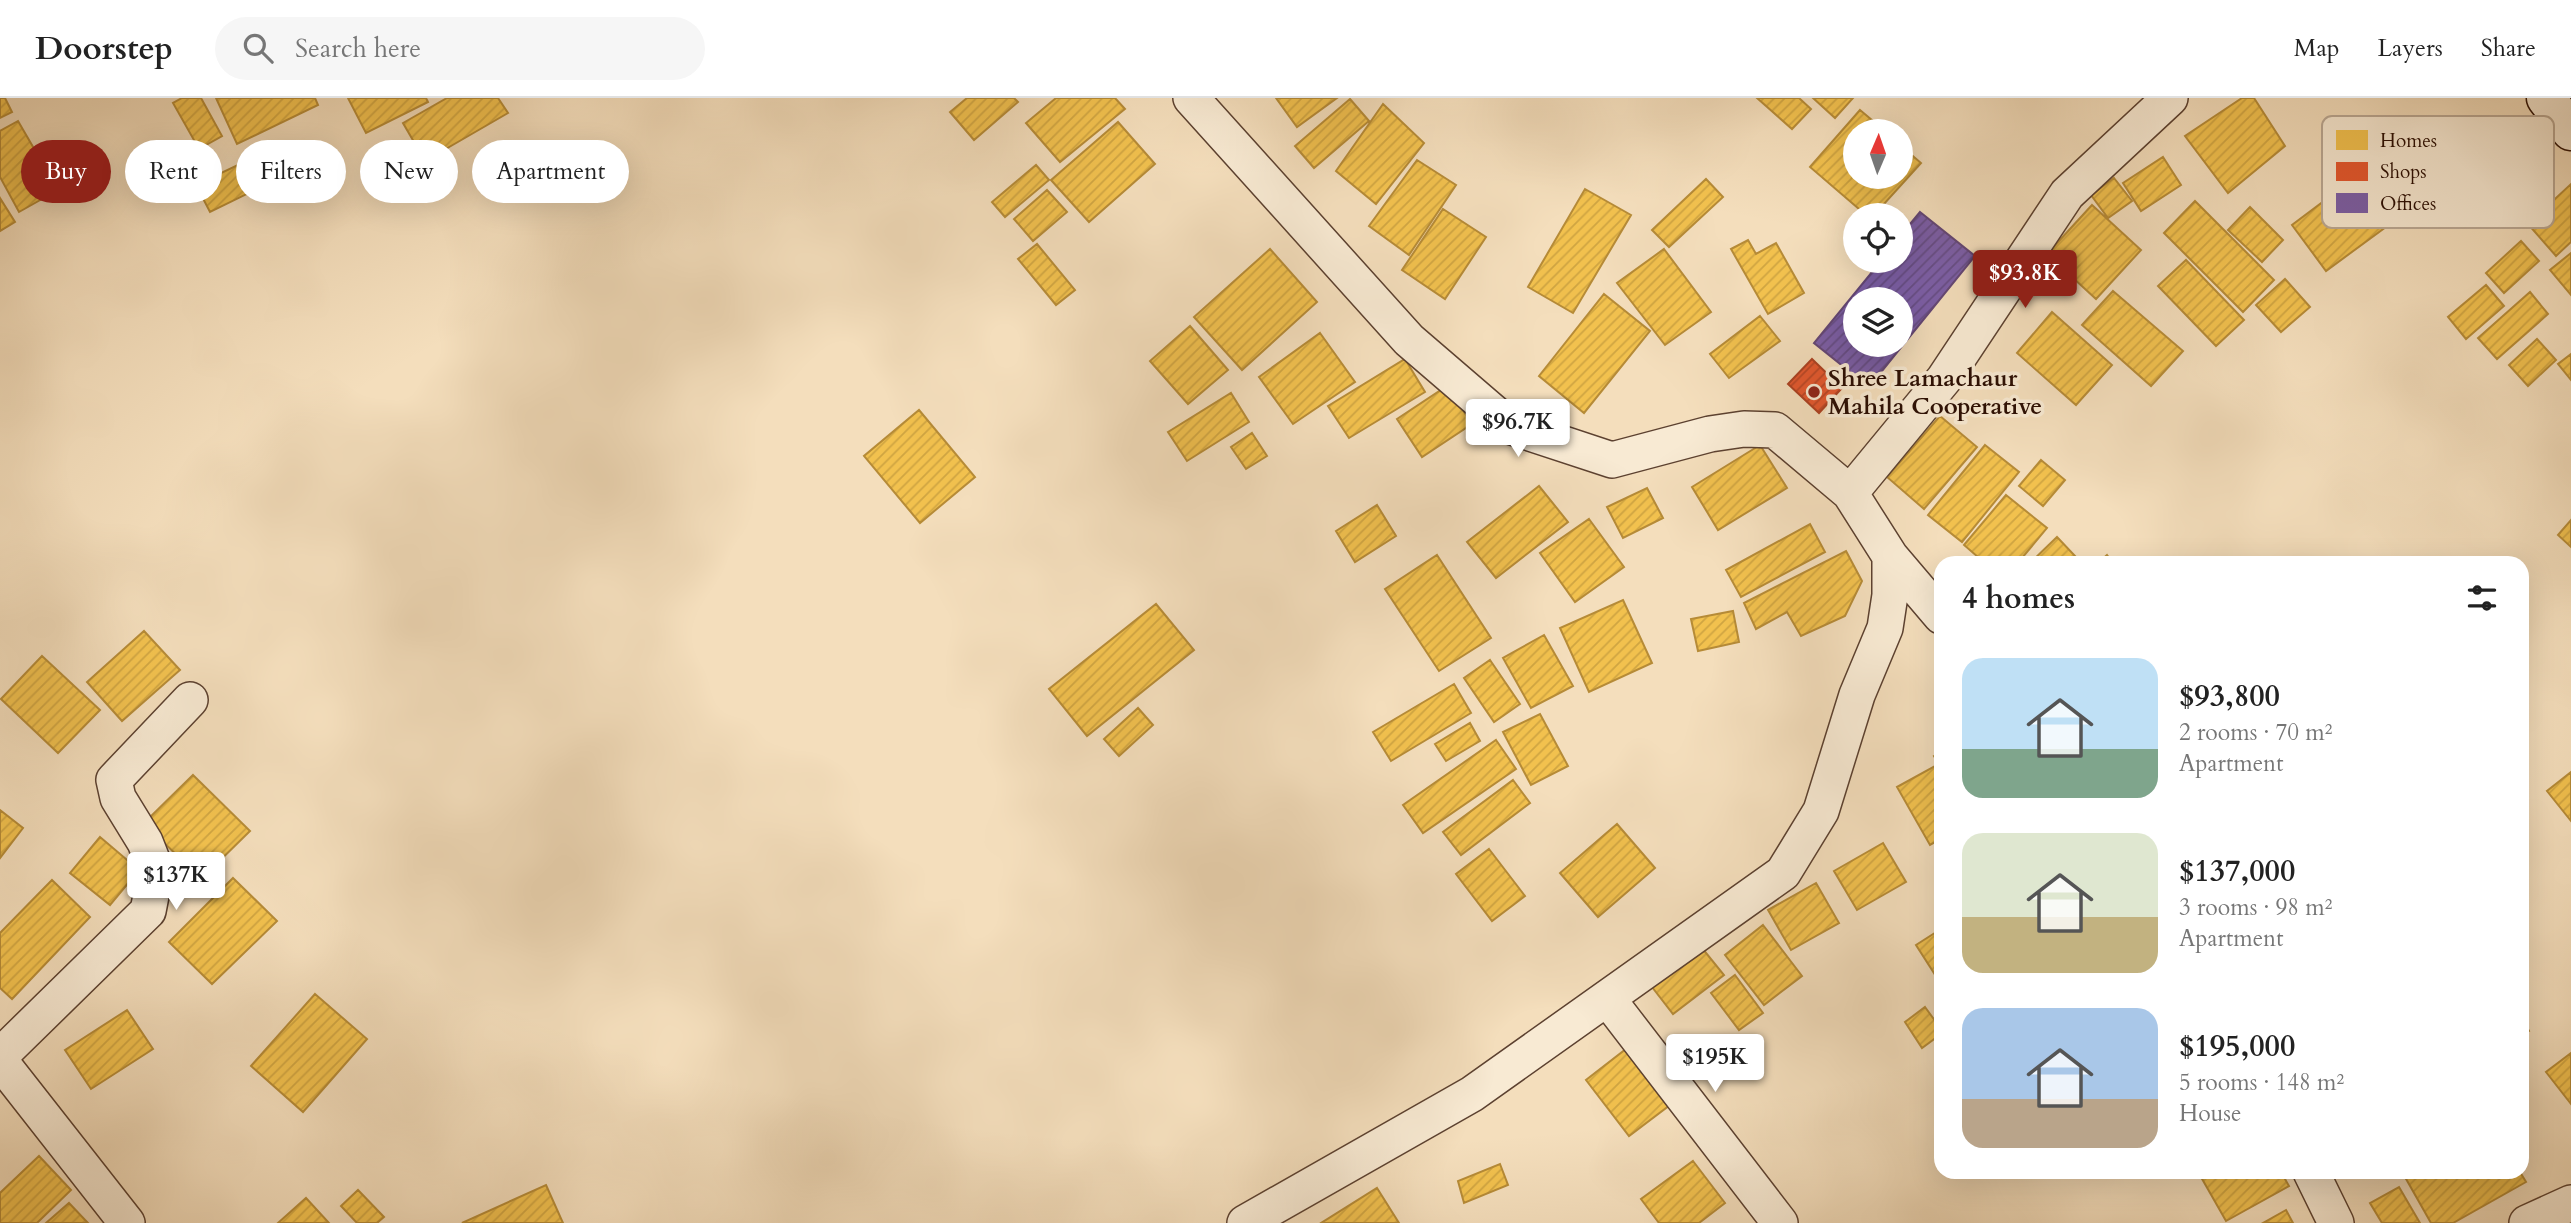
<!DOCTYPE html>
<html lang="en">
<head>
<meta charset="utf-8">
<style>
  :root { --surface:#fff; --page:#f6f6f6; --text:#222; --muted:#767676; --line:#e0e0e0; --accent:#8f2418 }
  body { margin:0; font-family:Cardo,serif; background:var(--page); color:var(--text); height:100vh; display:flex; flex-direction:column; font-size:26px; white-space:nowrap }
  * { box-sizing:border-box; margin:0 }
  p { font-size:23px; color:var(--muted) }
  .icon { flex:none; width:38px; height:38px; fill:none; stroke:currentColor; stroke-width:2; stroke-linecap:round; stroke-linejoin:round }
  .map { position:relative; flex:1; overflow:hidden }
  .details { position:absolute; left:1934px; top:458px; width:595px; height:623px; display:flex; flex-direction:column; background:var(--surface); border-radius:21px; box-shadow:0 7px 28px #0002 }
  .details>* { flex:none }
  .hud { position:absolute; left:21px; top:42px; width:665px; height:63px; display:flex; gap:14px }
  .needle { width:46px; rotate:2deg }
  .buttons { position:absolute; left:1843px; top:21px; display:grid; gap:14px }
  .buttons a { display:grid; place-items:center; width:70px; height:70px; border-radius:50%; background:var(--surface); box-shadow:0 7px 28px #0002; font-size:35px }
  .price { position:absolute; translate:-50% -60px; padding:0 16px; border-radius:7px; background:#fff; color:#222; font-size:23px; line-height:46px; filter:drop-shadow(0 2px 4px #0008) }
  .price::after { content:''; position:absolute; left:50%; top:42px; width:21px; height:16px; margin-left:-10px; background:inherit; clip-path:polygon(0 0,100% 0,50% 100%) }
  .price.current { background:var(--accent); color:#fff }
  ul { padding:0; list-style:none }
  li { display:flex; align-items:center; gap:21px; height:175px; padding:0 28px }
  li span { display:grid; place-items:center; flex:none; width:196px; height:140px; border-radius:21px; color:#555 }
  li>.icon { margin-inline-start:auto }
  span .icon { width:84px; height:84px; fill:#fffc; stroke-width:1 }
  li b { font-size:30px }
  h2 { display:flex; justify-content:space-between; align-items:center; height:84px; padding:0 28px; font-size:30px }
  .tag { padding:0 24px; border-radius:32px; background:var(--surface); box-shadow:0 7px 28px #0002; font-size:24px; line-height:63px }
  .tag.current { background:var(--accent); color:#fff }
  header { display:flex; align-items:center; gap:42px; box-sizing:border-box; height:98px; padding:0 35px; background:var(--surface); border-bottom:2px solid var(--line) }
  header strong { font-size:33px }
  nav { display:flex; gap:38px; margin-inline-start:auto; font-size:24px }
  .search { width:490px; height:63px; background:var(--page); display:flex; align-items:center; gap:18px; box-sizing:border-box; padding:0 24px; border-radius:38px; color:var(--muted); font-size:26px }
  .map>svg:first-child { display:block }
  .homes { fill:url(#homes-hatch); stroke:#b68b37; stroke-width:2 }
  .shops { fill:url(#shops-hatch); stroke:#ac4121; stroke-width:2 }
  .offices { fill:url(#offices-hatch); stroke:#634676; stroke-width:2; fill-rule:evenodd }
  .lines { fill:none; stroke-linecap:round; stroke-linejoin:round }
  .street-casing { stroke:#5c4130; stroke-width:38 }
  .secondary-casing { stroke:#2a0d02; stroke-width:41 }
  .street { stroke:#f8ead3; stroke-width:35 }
  .secondary { stroke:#f8ead3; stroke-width:38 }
  .poi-dot { fill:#8f2418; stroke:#f8ead3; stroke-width:2.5 }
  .labels { text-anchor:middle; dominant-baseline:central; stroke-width:7; stroke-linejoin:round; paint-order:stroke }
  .poi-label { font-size:24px; font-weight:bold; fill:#2a0d02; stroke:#f8ead3; text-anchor:start }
  .key { fill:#f8ead3; stroke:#baa894; stroke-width:2 }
  .key-label { font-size:19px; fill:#2a0d02 }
</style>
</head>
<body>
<header>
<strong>Doorstep</strong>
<div class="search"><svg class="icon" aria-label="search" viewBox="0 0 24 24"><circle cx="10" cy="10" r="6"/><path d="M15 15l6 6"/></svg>Search here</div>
<nav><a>Map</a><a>Layers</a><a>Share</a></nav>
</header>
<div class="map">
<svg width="2571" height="1125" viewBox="0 0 2571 1125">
  <defs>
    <pattern id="homes-hatch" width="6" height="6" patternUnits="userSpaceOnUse" patternTransform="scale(1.75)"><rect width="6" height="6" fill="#f2c14e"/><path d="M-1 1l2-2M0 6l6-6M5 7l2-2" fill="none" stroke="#d0a542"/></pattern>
    <pattern id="shops-hatch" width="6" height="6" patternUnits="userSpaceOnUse" patternTransform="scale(1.75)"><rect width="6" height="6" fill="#e4572e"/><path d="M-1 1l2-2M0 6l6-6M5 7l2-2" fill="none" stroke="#b94625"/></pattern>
    <pattern id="offices-hatch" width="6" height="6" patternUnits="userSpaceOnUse" patternTransform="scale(1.75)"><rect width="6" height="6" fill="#7b5ea7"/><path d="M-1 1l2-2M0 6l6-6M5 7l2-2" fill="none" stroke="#654c86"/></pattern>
  </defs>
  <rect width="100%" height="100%" fill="#f4debc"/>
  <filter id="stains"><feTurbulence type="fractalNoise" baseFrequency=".00286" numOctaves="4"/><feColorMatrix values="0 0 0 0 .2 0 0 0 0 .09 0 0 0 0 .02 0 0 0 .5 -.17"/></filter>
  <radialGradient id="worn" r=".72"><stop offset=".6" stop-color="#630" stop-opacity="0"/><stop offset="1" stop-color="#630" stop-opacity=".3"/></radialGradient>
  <path class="homes" d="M 0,0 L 5,0 L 12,14 L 0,20 Z
    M 182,0 L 201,0 L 222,38 L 199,51 L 173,5 Z
    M 216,0 L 315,0 L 318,7 L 237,46 Z
    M 348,0 L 426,0 L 428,4 L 366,35 Z
    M 447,0 L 498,0 L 508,15 L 425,63 L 403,25 Z
    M 967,0 L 1014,0 L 1018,4 L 974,42 L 950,14 Z
    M 1056,0 L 1115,0 L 1125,11 L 1060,64 L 1026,25 Z
    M 1276,0 L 1337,0 L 1297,29 Z
    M 1757,0 L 1799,0 L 1811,11 L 1792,31 Z
    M 1813,0 L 1853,0 L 1835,20 Z
    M 2242,0 L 2254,0 L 2285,48 L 2228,95 L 2185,38 Z
    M 1350,1 L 1369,23 L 1314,70 L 1295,48 Z
    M 1383,6 L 1424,45 L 1376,106 L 1336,73 Z
    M 1860,12 L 1885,33 L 1855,33 L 1855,79 L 1900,79 L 1900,47 L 1921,65 L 1874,117 L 1866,117 L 1810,69 Z
    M 18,23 L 58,92 L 19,114 L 0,79 L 0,33 Z
    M 1118,24 L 1155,66 L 1089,124 L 1051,82 Z
    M 2163,59 L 2181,87 L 2141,113 L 2123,85 Z
    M 1417,62 L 1456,87 L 1409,157 L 1369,128 Z
    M 244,64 L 257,91 L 210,114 L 196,87 Z
    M 1036,67 L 1049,82 L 1005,119 L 992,104 Z
    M 2356,79 L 2390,126 L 2326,173 L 2292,127 Z
    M 2114,80 L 2132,103 L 2108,120 L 2091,97 Z
    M 1706,81 L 1723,99 L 1669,149 L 1652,132 Z
    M 2571,86 L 2571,144 L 2556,158 L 2528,126 Z
    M 1585,91 L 1631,117 L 1573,215 L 1528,189 Z
    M 1047,92 L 1067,114 L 1033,143 L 1014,121 Z
    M 0,100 L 15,124 L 0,133 Z
    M 2195,103 L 2274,182 L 2243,214 L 2164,135 Z
    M 2092,107 L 2141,152 L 2096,201 L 2047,156 Z
    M 2250,109 L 2283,142 L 2262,164 L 2228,132 Z
    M 1443,111 L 1486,139 L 1445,201 L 1402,172 Z
    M 1748,142 L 1756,156 L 1776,145 L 1804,195 L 1768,216 L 1731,151 Z
    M 2521,143 L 2539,163 L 2504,195 L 2486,175 Z
    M 1037,146 L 1075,192 L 1056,207 L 1018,161 Z
    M 1270,151 L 1317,204 L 1242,272 L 1194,219 Z
    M 1664,151 L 1711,214 L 1665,247 L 1617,185 Z
    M 2571,155 L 2571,197 L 2550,172 Z
    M 2186,162 L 2244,222 L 2216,248 L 2158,188 Z
    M 2285,181 L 2310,209 L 2281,234 L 2256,207 Z
    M 2486,187 L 2504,208 L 2466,241 L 2448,219 Z
    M 2113,193 L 2183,253 L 2151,288 L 2082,227 Z
    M 2530,194 L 2548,216 L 2497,261 L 2478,240 Z
    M 1604,196 L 1650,233 L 1584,315 L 1539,278 Z
    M 2052,214 L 2112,267 L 2076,307 L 2017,255 Z
    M 1760,218 L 1780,243 L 1729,280 L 1710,256 Z
    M 1190,228 L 1228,272 L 1188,306 L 1150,263 Z
    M 1320,235 L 1355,284 L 1293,326 L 1259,279 Z
    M 2537,241 L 2556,262 L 2528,288 L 2509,267 Z
    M 2571,256 L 2571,282 L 2558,266 Z
    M 1405,261 L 1425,294 L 1349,340 L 1328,308 Z
    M 1447,288 L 1472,326 L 1422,359 L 1397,321 Z
    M 1231,295 L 1249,324 L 1187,363 L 1168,334 Z
    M 919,312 L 975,379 L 920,425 L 864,358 Z
    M 1940,318 L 1977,349 L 1924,411 L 1887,379 Z
    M 1252,335 L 1267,358 L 1246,371 L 1231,349 Z
    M 1760,347 L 1787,390 L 1718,432 L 1692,389 Z
    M 1985,347 L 2019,374 L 1962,444 L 1928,417 Z
    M 2041,362 L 2065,382 L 2043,408 L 2019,388 Z
    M 1539,388 L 1568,424 L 1496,480 L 1467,444 Z
    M 1647,390 L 1663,420 L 1623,440 L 1607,409 Z
    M 2006,397 L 2047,430 L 2017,466 L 1986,466 L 1964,447 Z
    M 1377,407 L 1396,438 L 1355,464 L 1336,433 Z
    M 1589,421 L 1624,469 L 1575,504 L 1540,455 Z
    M 2571,422 L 2571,449 L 2558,437 Z
    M 1810,426 L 1825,454 L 1741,499 L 1726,472 Z
    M 2057,439 L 2076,459 L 2070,466 L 2029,466 Z
    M 1846,453 L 1862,483 L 1845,518 L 1801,538 L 1787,514 L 1756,531 L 1744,505 Z
    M 1437,457 L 1491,540 L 1439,573 L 1385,491 Z
    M 2107,457 L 2114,466 L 2097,466 Z
    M 1623,502 L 1652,565 L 1589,594 L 1560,530 Z
    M 1156,506 L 1194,552 L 1087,638 L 1049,591 Z
    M 1733,513 L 1739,544 L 1698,553 L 1691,521 Z
    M 144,533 L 180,572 L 122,623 L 87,584 Z
    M 1544,537 L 1573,588 L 1531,610 L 1503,560 Z
    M 42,558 L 100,612 L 58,655 L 1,601 Z
    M 1490,562 L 1520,606 L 1494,624 L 1464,580 Z
    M 1454,586 L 1471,615 L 1391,663 L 1373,634 Z
    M 1138,610 L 1153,627 L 1119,658 L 1104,641 Z
    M 1540,616 L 1568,668 L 1531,687 L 1503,634 Z
    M 1470,625 L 1480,643 L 1446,663 L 1435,646 Z
    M 1496,642 L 1516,671 L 1423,735 L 1403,707 Z
    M 1941,654 L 1941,741 L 1930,747 L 1897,689 L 1939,666 L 1934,658 Z
    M 2571,674 L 2571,723 L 2547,693 Z
    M 193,677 L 250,733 L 201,781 L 144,725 Z
    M 1513,682 L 1530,705 L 1461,757 L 1443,734 Z
    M 0,712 L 23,730 L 0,760 Z
    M 1617,726 L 1655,770 L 1598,819 L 1560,775 Z
    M 100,739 L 139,772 L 110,807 L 70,775 Z
    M 1883,745 L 1906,784 L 1857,812 L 1834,773 Z
    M 1489,751 L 1525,798 L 1492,823 L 1456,776 Z
    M 233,780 L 277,823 L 212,886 L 169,844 Z
    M 52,782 L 90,819 L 12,901 L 0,890 L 0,835 Z
    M 1816,785 L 1839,825 L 1791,852 L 1768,812 Z
    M 1763,827 L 1802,878 L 1764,907 L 1725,857 Z
    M 1941,831 L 1941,886 L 1916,847 Z
    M 1702,850 L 1724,877 L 1673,916 L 1652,889 Z
    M 1735,877 L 1763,915 L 1739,932 L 1711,895 Z
    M 315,896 L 367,941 L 303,1014 L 251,968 Z
    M 1925,909 L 1941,931 L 1941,936 L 1922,950 L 1905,924 Z
    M 127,912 L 153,951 L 91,991 L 65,952 Z
    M 2522,921 L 2529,933 L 2522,937 Z
    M 1626,951 L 1670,1007 L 1629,1038 L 1586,982 Z
    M 2571,955 L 2571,1006 L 2546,974 Z
    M 39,1058 L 71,1092 L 37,1125 L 0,1125 L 0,1095 Z
    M 1693,1063 L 1725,1105 L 1699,1125 L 1659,1125 L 1641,1101 Z
    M 1500,1066 L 1508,1087 L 1464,1105 L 1458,1083 Z
    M 2209,1074 L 2281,1074 L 2289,1088 L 2226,1123 L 2201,1079 Z
    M 2413,1074 L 2520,1074 L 2526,1084 L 2453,1125 L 2431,1125 L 2405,1079 Z
    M 546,1087 L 563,1125 L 462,1125 Z
    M 2399,1089 L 2420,1125 L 2382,1125 L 2370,1105 Z
    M 1377,1090 L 1399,1125 L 1321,1125 Z
    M 358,1092 L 384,1119 L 377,1125 L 357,1125 L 341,1108 Z
    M 306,1100 L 329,1125 L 278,1125 Z
    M 69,1105 L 88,1125 L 46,1125 Z
    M 2286,1112 L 2293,1125 L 2263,1125 Z"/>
  <path class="shops" d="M 1812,261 L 1842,290 L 1819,315 L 1788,286 Z"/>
  <path class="offices" d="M 1920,114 L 1975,158 L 1869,289 L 1814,245 L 1881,163 L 1900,163 L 1900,138 ZM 1855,201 L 1900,201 L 1900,247 L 1855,247 Z"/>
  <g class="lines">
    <g class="street-casing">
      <path id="street" d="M 1191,0 L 1409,242 L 1509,328 L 1612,362 L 1710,336 L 1744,331 L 1775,332 L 1850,395 L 1890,458 L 1941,518
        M 1850,395 L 1944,281 L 2067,96 L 2170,0
        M 1607,900 L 1780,1125
        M 0,958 L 148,813 L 156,772 L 145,744 L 118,700 L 114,682 L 190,602
        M 0,963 L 127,1125
        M 2311,1074 L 2336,1125
        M 1245,1125 L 1472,996 L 1783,775 L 1821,713 L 1857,597 L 1885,530 L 1890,497 L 1890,458
        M 2527,1125 L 2571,1105"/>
    </g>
    <g class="secondary-casing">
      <path id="secondary" d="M 2546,0 L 2571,33"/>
    </g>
    <use href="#street" class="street"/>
    <use href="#secondary" class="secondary"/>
  </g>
  <circle class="poi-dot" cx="1814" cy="294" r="7"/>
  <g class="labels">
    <g class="poi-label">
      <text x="1828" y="280">Shree Lamachaur<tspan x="1828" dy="28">Mahila Cooperative</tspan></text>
    </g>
  </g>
  <rect x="2322" y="18" width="232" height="112" rx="10" class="key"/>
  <rect x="2336" y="32" width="32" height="20" fill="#f2c14e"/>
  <rect x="2336" y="64" width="32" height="19" fill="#e4572e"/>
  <rect x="2336" y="95" width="32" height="20" fill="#7b5ea7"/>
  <g class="key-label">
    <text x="2380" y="49">Homes</text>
    <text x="2380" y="80">Shops</text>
    <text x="2380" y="112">Offices</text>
  </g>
  <rect width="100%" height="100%" filter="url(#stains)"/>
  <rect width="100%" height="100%" fill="url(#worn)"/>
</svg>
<div class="buttons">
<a><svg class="needle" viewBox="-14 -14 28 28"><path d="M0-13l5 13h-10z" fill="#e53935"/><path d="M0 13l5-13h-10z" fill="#767676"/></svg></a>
<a><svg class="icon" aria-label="locate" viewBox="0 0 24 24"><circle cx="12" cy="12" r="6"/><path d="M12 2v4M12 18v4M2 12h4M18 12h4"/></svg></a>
<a><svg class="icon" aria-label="layers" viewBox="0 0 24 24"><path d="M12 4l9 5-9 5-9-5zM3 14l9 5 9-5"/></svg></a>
</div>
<b class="price current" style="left:2025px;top:212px">$93.8K</b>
<b class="price" style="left:1518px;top:361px">$96.7K</b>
<b class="price" style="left:176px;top:814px">$137K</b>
<b class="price" style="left:1715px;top:996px">$195K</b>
<div class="hud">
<a class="tag current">Buy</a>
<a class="tag">Rent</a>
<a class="tag">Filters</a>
<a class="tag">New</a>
<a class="tag">Apartment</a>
</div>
<section class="details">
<h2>4 homes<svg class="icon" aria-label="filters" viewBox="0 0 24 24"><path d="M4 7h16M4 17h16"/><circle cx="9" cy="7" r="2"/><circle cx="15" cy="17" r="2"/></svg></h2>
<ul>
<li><span style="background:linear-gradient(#bfe0f5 65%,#7fa58c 0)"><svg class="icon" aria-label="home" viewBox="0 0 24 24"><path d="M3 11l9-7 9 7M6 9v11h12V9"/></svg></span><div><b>$93,800</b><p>2 rooms · 70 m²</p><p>Apartment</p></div></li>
<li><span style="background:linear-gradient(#dfe7d0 60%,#c2b280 0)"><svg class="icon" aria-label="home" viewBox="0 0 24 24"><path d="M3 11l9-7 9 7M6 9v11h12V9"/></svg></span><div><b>$137,000</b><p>3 rooms · 98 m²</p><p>Apartment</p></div></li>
<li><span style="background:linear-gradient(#a9c7e8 65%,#b9a48a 0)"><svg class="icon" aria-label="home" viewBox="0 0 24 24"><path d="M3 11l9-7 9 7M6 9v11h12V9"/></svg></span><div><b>$195,000</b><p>5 rooms · 148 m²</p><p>House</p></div></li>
</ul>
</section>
</div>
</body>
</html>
